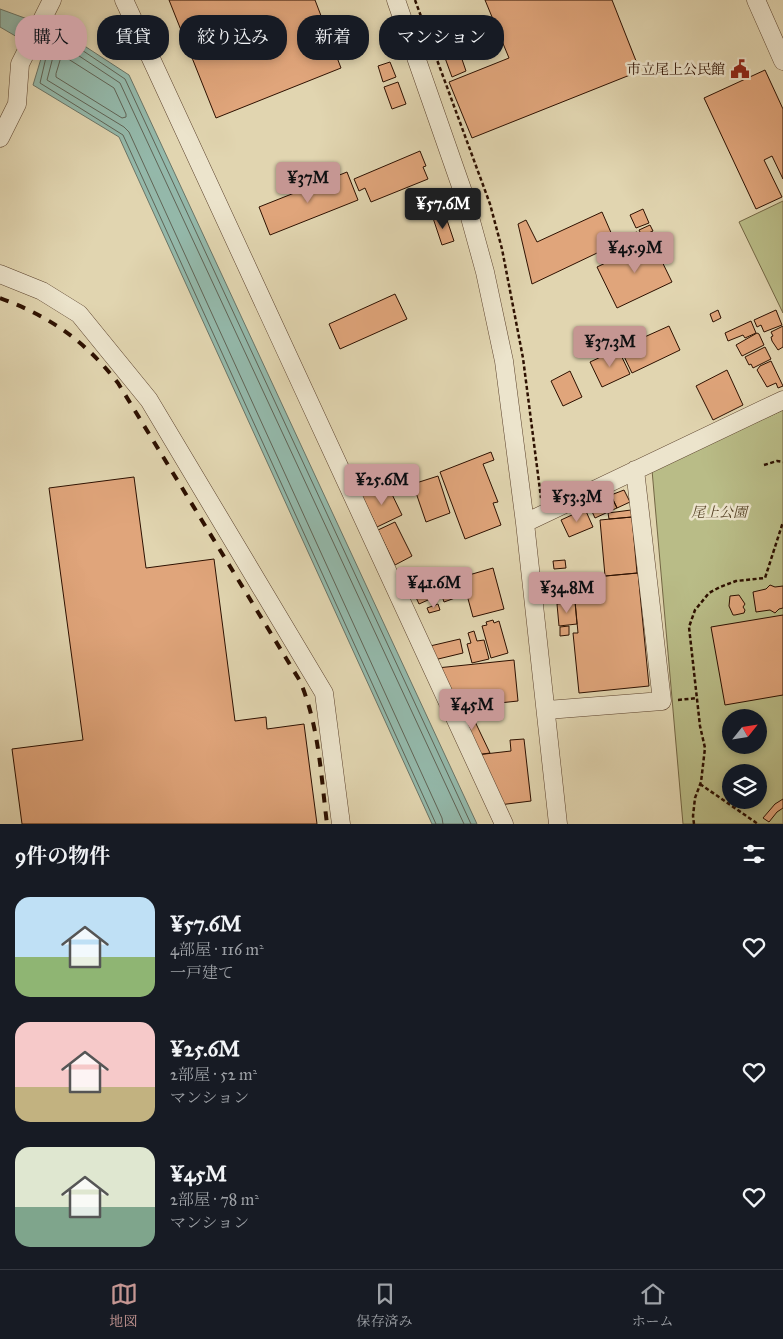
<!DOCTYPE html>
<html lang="ja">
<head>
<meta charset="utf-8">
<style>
  :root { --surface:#171b24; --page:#20242c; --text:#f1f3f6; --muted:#9ea1a6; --line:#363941; --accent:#c59692 }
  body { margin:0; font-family:"IM FELL Great Primer","Noto Serif JP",serif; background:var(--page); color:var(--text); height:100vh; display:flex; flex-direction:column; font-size:19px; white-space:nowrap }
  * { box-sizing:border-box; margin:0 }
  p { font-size:16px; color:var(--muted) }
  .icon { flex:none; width:28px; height:28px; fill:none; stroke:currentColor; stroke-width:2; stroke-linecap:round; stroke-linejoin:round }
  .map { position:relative; height:824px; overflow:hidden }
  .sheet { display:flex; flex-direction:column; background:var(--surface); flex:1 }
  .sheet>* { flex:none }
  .guide { position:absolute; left:15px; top:15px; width:500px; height:45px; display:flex; gap:10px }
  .needle { width:32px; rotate:60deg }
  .buttons { position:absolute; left:722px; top:709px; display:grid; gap:10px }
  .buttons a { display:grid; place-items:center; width:45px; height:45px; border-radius:50%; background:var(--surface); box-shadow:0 2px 8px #0003; font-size:25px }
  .price { position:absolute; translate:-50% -42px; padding:0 11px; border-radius:5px; background:var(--accent); color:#111; font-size:16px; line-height:32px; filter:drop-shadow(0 1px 2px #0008) }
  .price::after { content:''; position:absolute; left:50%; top:30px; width:15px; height:11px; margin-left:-8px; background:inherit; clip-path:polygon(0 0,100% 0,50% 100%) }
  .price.current { background:#222; color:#fff }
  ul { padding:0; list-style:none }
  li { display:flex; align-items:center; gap:15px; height:125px; padding:0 15px }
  li span { display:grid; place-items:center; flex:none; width:140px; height:100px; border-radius:15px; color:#555 }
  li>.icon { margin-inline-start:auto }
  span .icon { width:60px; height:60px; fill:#fffc; stroke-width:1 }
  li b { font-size:21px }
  h2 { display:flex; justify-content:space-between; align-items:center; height:60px; padding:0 15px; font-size:21px }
  .pill { padding:0 18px; border-radius:20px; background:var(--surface); box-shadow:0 2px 8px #0003; font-size:18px; line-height:45px }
  .pill.current { background:var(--accent); color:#111 }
  .tabs { display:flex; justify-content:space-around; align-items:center; height:70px; border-top:1px solid var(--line); background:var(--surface); font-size:14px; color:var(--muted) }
  .tabs a { display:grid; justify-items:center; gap:2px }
  .tabs .current { color:var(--accent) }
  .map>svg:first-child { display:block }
  .green { fill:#b9bc87; stroke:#736644; fill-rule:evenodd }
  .water { fill:#94b9ab; stroke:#6b7567 }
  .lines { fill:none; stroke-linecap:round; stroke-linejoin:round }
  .shore { stroke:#606456; stroke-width:1 }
  .building { fill:#e0a57b; stroke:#2d1000 }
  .minor-casing { stroke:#5a412c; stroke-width:19 }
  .path { stroke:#2d1000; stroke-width:2.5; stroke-dasharray:4 2.5; stroke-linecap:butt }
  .minor { stroke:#ece4cc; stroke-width:18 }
  .rail { stroke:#2d1000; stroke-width:4; stroke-dasharray:9 9; stroke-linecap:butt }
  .labels { text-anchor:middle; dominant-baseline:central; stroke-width:5; stroke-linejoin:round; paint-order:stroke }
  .poi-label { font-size:14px; fill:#2d1000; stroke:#ece4cc; text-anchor:end }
  .park-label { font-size:14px; font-style:italic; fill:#574428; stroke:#ece4cc }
</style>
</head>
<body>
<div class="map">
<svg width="783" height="824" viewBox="0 0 783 824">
  <rect width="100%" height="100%" fill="#e1d5b0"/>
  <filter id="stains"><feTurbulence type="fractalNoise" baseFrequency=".004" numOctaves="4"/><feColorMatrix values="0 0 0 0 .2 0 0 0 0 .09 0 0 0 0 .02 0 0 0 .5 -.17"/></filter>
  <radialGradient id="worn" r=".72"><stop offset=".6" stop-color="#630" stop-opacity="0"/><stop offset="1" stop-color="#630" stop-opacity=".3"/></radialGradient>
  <path class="green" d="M 783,201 L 783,313 L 739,222 Z
    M 783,410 L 783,824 L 683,824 L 652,470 ZM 731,718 L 759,718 L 759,745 L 731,745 ZM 731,772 L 759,772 L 759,800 L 731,800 Z"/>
  <path class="water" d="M 0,9 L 63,32 L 129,75 L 477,824 L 432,824 L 119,137 L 33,85 L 43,52 L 0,27 Z"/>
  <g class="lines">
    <path class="shore" d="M 47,31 L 61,36 L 125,79 L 471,824
      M 41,45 L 46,48 L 47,53 L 40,83 L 123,135 L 436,824
      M 62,55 L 114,88 L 126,114 L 126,117 L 122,118 L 56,77 L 56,74 Z
      M 443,824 L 442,818 L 129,132 L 124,127 L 47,80 L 54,53 L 50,43 L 52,40 L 58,42 L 120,83 L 464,824"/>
  </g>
  <path class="building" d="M 169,0 L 315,0 L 341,68 L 216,118 Z
    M 485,0 L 612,0 L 640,71 L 472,138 L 449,82 L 509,58 Z
    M 456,42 L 466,71 L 452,77 L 441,47 Z
    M 390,62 L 396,77 L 383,82 L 378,66 Z
    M 765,70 L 783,109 L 783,179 L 772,156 L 764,160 L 782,197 L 756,209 L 704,98 Z
    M 398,82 L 406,104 L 392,109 L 384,87 Z
    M 420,151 L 426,166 L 423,167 L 428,179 L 371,202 L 365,188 L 359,191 L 354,179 Z
    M 347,172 L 358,200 L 270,235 L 259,207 Z
    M 643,209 L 649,223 L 636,228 L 630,215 Z
    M 602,212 L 616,244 L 532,284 L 518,224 L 526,220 L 537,242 Z
    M 442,215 L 444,221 L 447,220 L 454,241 L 442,245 L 433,218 Z
    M 650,225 L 653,231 L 642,236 L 639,230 Z
    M 637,232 L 639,237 L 632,239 L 630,234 Z
    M 628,235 L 630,242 L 618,247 L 615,240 Z
    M 652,241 L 672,282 L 617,308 L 597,267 Z
    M 395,294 L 407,319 L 340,349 L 329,324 Z
    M 718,310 L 721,318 L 713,322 L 710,314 Z
    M 776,310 L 782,325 L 764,332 L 761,325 L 757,327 L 754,320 Z
    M 751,321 L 756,333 L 745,338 L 743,335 L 728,341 L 725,333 Z
    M 669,326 L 680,350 L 632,373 L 620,348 Z
    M 783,326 L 783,347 L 778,350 L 772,341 L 771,337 L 773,336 L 771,332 Z
    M 757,333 L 759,334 L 764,345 L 742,356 L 736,345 Z
    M 765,347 L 771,359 L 753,368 L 751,364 L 749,365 L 745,357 Z
    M 618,349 L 630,374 L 602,387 L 590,362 Z
    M 771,361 L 783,386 L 778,388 L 776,383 L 767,387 L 757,370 L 760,366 Z
    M 727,370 L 743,405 L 713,420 L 696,386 Z
    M 570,371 L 582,397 L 563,406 L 551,381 Z
    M 491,452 L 494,460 L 483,464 L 498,502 L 493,503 L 501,525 L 465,539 L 440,472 Z
    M 438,476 L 450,513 L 426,522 L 413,484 Z
    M 134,477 L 146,568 L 214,559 L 235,721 L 266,717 L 267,729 L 304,724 L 317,824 L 22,824 L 12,749 L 83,740 L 49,488 Z
    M 387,484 L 402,515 L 377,527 L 362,496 Z
    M 624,490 L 630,502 L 617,508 L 611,495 Z
    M 611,496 L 617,508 L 595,518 L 589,505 Z
    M 585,509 L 593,527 L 569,537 L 561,520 Z
    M 631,510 L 632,517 L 609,519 L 608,513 Z
    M 632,517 L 637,573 L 605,576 L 600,520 Z
    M 395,522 L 412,556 L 395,565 L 378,530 Z
    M 565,560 L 566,568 L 554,569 L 553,561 Z
    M 493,568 L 504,609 L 473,617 L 462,577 Z
    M 638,573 L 649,686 L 579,693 L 573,633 L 578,633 L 573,579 Z
    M 451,584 L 455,598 L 444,602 L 439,587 Z
    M 433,585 L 437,596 L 419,604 L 414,593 Z
    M 770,585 L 775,587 L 783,586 L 783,608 L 779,609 L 775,613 L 770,610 L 756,612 L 753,592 L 766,589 Z
    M 739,595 L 745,604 L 743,607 L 745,610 L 744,613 L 735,615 L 733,615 L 729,606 L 730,596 Z
    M 575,602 L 577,624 L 559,626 L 557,604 Z
    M 438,604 L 440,610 L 429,613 L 427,608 Z
    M 783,615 L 783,695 L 725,705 L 711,627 Z
    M 493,620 L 494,623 L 499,621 L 508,653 L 491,658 L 482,626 L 487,625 L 486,622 Z
    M 569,626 L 569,635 L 560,636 L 560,627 Z
    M 474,631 L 477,641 L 484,640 L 489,659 L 472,663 L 467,644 L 471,643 L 468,633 Z
    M 460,639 L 463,653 L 434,660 L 430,646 Z
    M 514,660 L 518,701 L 452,708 L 437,668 Z
    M 468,707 L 490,753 L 475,755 L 453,709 Z
    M 524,739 L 531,801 L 499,805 L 476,755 L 511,751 L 510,740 Z
    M 783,799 L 783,808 L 777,812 L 769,822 L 763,818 L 775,804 Z"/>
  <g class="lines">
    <g class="minor-casing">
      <path id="minor" d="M 124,0 L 504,824
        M 396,0 L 463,192 L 485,272 L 504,361 L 525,523 L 558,824
        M 756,0 L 783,61
        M 0,138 L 17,104 L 20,64 L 52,0
        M 0,274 L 42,291 L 79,314 L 149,400 L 324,693 L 341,824
        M 525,523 L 783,400
        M 547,710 L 662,701 L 635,470"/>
    </g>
    <path class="path" d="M 415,0 L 490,204 L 502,249 L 523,358 L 541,498
      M 764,465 L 777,461 L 783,462
      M 678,700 L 697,698
      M 700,784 L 758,824
      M 694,824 L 693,816 L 695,798 L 701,782 L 705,748 L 700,726 L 689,627 L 695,610 L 709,593 L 720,587 L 736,581 L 765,578 L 783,522"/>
    <use href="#minor" class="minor"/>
    <path class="rail" d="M 0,298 C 51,317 85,341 118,383 L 300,681 C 319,726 321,776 327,824"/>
  </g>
  <defs>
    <g id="civic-bare" transform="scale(1.5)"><path d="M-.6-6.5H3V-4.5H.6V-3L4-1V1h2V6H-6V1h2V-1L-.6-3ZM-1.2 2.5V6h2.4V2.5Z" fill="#8f2418" stroke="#ece4cc" stroke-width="2.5" paint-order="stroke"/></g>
  </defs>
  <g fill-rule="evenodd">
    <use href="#civic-bare" x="740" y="69"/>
  </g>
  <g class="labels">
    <g class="poi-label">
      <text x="725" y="69">市立尾上公民館</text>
    </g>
    <g class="park-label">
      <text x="719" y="512">尾上公園</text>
    </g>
  </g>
  <rect width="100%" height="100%" filter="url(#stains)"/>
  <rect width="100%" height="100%" fill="url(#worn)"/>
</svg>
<div class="buttons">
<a><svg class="needle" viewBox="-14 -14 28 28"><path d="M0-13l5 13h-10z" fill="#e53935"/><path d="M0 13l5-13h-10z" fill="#9ea1a6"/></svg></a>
<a><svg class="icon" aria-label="layers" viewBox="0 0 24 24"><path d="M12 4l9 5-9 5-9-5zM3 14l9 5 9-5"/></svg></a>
</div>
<b class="price" style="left:308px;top:204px">¥37M</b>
<b class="price current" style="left:443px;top:230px">¥57.6M</b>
<b class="price" style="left:635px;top:274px">¥45.9M</b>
<b class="price" style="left:610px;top:368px">¥37.3M</b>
<b class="price" style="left:382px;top:506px">¥25.6M</b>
<b class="price" style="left:577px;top:523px">¥53.3M</b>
<b class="price" style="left:434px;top:609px">¥41.6M</b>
<b class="price" style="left:567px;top:614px">¥34.8M</b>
<b class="price" style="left:472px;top:731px">¥45M</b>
<div class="guide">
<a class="pill current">購入</a>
<a class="pill">賃貸</a>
<a class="pill">絞り込み</a>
<a class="pill">新着</a>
<a class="pill">マンション</a>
</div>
</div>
<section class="sheet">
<h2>9件の物件<svg class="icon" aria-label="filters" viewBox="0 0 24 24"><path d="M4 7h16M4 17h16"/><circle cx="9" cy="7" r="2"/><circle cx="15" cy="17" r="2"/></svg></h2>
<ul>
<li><span style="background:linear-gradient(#bfe0f5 60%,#8fb573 0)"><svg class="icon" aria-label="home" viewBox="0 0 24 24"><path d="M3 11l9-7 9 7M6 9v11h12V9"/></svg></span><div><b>¥57.6M</b><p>4部屋 · 116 m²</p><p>一戸建て</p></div><svg class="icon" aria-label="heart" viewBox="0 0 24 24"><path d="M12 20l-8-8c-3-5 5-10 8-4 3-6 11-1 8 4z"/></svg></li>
<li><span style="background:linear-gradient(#f6c9c9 65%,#c2b280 0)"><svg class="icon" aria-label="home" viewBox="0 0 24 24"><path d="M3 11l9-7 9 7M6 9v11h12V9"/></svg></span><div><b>¥25.6M</b><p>2部屋 · 52 m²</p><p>マンション</p></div><svg class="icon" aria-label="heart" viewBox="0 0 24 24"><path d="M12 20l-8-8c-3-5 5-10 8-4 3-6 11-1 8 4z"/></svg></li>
<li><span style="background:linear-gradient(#dfe7d0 60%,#7fa58c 0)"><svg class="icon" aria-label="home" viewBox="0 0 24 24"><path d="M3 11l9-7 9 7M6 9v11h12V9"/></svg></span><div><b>¥45M</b><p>2部屋 · 78 m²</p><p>マンション</p></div><svg class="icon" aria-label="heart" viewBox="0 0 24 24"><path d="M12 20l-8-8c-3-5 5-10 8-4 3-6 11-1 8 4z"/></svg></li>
</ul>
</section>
<nav class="tabs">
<a class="current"><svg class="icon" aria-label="map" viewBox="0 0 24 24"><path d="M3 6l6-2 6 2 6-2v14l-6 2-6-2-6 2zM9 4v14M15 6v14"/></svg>地図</a>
<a><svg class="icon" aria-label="saved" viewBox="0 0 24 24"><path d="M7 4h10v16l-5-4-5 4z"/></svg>保存済み</a>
<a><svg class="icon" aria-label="home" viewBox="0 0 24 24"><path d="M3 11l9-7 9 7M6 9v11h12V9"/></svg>ホーム</a>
</nav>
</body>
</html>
